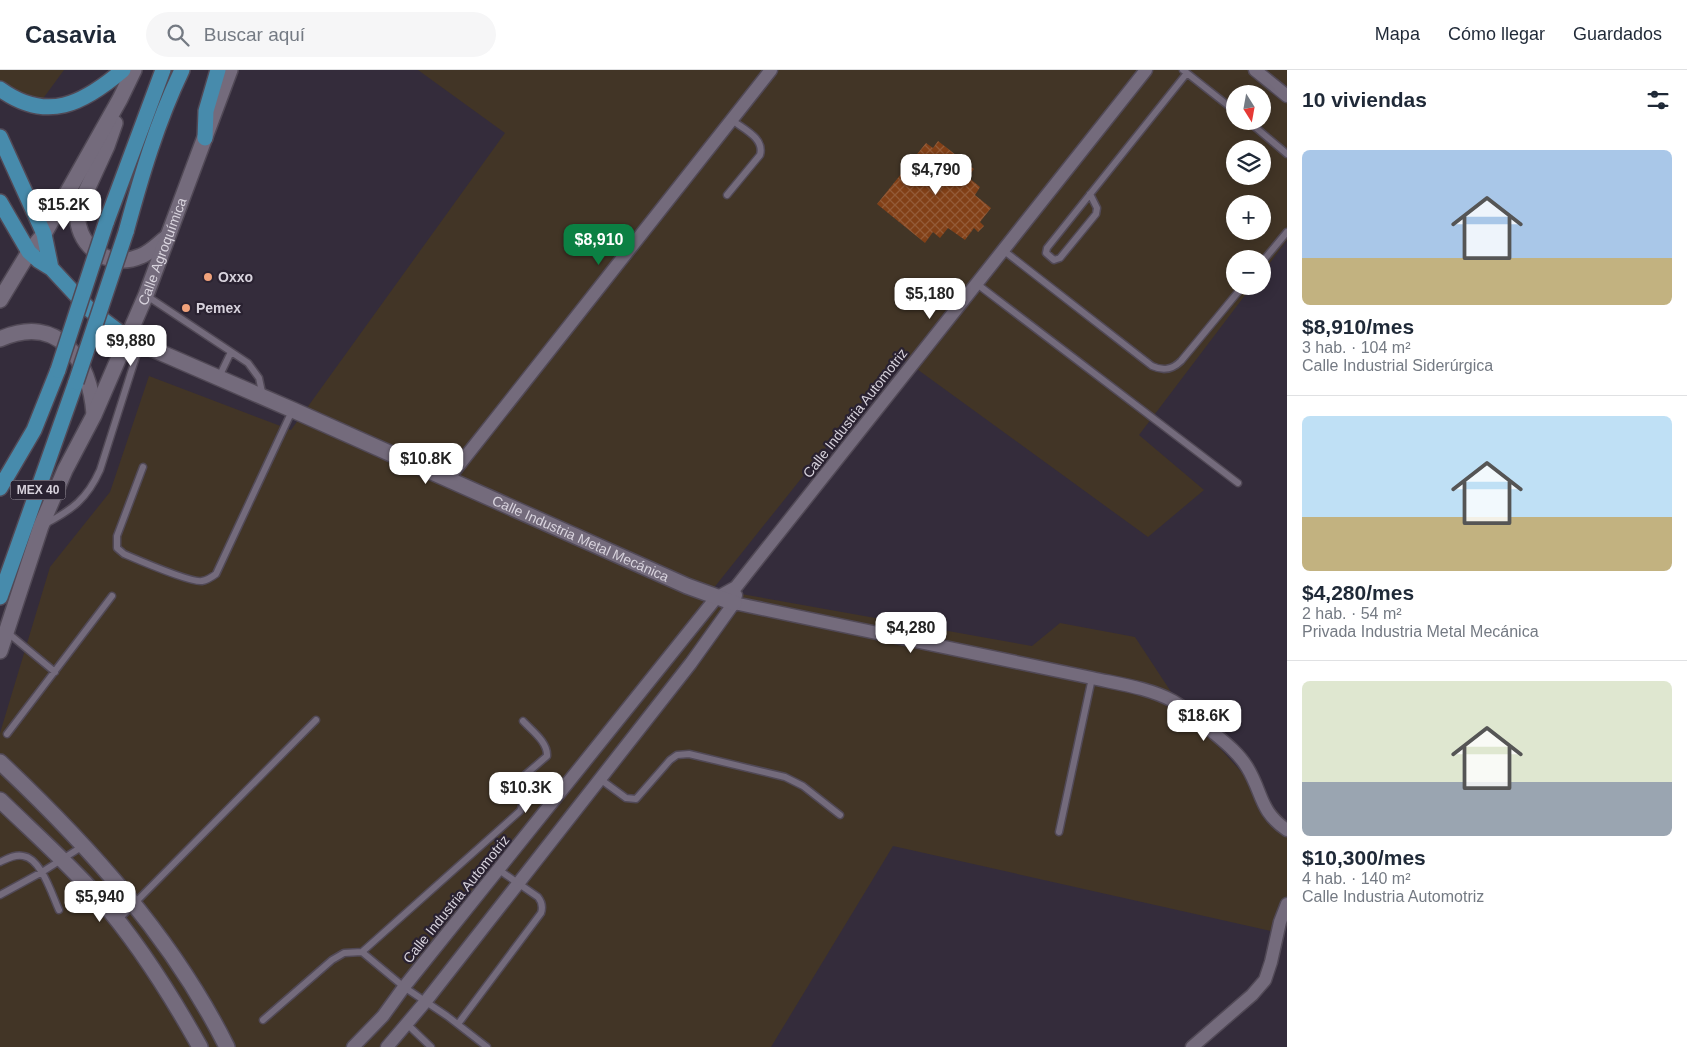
<!DOCTYPE html>
<html lang="es">
<head>
<meta charset="utf-8">
<style>
  :root { --surface:#fff; --page:#f6f6f7; --text:#1f2937; --muted:#747a83; --line:#e0e1e3; --accent:#0b8043 }
  body { margin:0; font-family:Arial,sans-serif; background:var(--page); color:var(--text); height:100vh; display:flex; flex-direction:column; font-size:19px; white-space:nowrap }
  * { box-sizing:border-box; margin:0 }
  p { font-size:16px; color:var(--muted) }
  .icon { flex:none; width:28px; height:28px; fill:none; stroke:currentColor; stroke-width:2; stroke-linecap:round; stroke-linejoin:round }
  .map { position:relative; flex:1; overflow:hidden }
  .panel { display:flex; flex-direction:column; background:var(--surface); width:400px }
  .panel>* { flex:none }
  .needle { width:32px; rotate:169deg }
  .fabs { position:absolute; left:1226px; top:15px; display:grid; gap:10px }
  .fabs a { display:grid; place-items:center; width:45px; height:45px; border-radius:50%; background:var(--surface); box-shadow:0 2px 12px #0003; font-size:25px }
  .price { position:absolute; translate:-50% -42px; padding:0 11px; border-radius:10px; background:#fff; color:#222; font-size:16px; line-height:32px; filter:drop-shadow(0 1px 2px #0008) }
  .price::after { content:''; position:absolute; left:50%; top:30px; width:15px; height:11px; margin-left:-8px; background:inherit; clip-path:polygon(0 0,100% 0,50% 100%) }
  .price.active { background:var(--accent); color:#fff }
  ul { padding:0; list-style:none }
  li { display:grid; align-content:center; gap:10px; height:265px; padding:0 15px }
  li+li { border-top:1px solid var(--line) }
  li span { display:grid; place-items:center; height:155px; border-radius:8px; color:#555 }
  li>.icon { margin-inline-start:auto }
  span .icon { width:90px; height:90px; fill:#fffc; stroke-width:1 }
  li b { font-size:21px }
  h2 { display:flex; justify-content:space-between; align-items:center; height:60px; padding:0 15px; font-size:21px }
  header { display:flex; align-items:center; gap:30px; box-sizing:border-box; height:70px; padding:0 25px; background:var(--surface); border-bottom:1px solid var(--line) }
  header strong { font-size:24px }
  nav { display:flex; gap:28px; margin-inline-start:auto; font-size:18px }
  .search { width:350px; height:45px; background:var(--page); display:flex; align-items:center; gap:12px; box-sizing:border-box; padding:0 18px; border-radius:28px; color:var(--muted); font-size:19px }
  main { display:flex; flex:1; min-height:0 }
  .map>svg:first-child { display:block }
  .industrial { fill:#423526; fill-rule:evenodd }
  .building { fill:url(#building-cross-hatch) }
  .lines { fill:none; stroke-linecap:round; stroke-linejoin:round }
  .service-casing { stroke:#514956; stroke-width:9 }
  .minor-casing { stroke:#514956; stroke-width:15 }
  .tertiary-casing { stroke:#514956; stroke-width:18 }
  .trunk-casing { stroke:#514956; stroke-width:18 }
  .service { stroke:#746b7c; stroke-width:6 }
  .minor { stroke:#746b7c; stroke-width:12 }
  .tertiary { stroke:#746b7c; stroke-width:15 }
  .trunk { stroke:#478bac; stroke-width:15 }
  .trunk-bridge-casing { stroke:#514956; stroke-width:18; stroke-linecap:butt }
  .trunk-bridge { stroke:#478bac; stroke-width:15 }
  .poi-dot { fill:#f1a27b; stroke:#2a2231; stroke-width:2 }
  .labels { text-anchor:middle; dominant-baseline:central; stroke-width:4.5; stroke-linejoin:round; paint-order:stroke }
  .shield { fill:#2a2231; stroke:#a49ea9; stroke-width:1 }
  .shield-label { font-size:12px; font-weight:bold; fill:#d8d3dd }
  .street-label { font-size:14px; fill:#d8d3dd; stroke:#2a2231 }
  .poi-label { font-size:14px; font-weight:bold; fill:#d8d3dd; stroke:#2a2231; text-anchor:start }
</style>
</head>
<body>
<header>
<strong>Casavia</strong>
<div class="search"><svg class="icon" aria-label="search" viewBox="0 0 24 24"><circle cx="10" cy="10" r="6"/><path d="M15 15l6 6"/></svg>Buscar aquí</div>
<nav><a>Mapa</a><a>Cómo llegar</a><a>Guardados</a></nav>
</header>
<main>
<div class="map">
<svg width="1287" height="977" viewBox="0 0 1287 977">
  <defs>
    <pattern id="building-cross-hatch" width="8" height="8" patternUnits="userSpaceOnUse" patternTransform="scale(1.25)"><rect width="8" height="8" fill="#824017"/><path d="M0 0l8 8M0 8l8-8" fill="none" stroke="#935b38"/></pattern>
  </defs>
  <rect width="100%" height="100%" fill="#342c3b"/>
  <path class="industrial" d="M 0,0 L 64,0 L 39,34 L 0,15 Z
    M 418,0 L 1287,0 L 1287,170 L 1263,202 L 1262,189 L 1235,189 L 1235,216 L 1252,216 L 1139,365 L 1204,420 L 1148,467 L 899,286 L 713,519 L 1032,576 L 1060,553 L 1135,567 L 1177,631 L 1287,752 L 1287,855 L 1280,863 L 893,776 L 771,977 L 0,977 L 0,663 L 50,497 L 110,422 L 149,306 L 291,360 L 505,63 ZM 1235,24 L 1262,24 L 1262,51 L 1235,51 ZM 1235,79 L 1262,79 L 1262,106 L 1235,106 ZM 1235,134 L 1262,134 L 1262,161 L 1235,161 Z"/>
  <path class="building" d="M 938,71 L 974,99 L 968,107 L 980,117 L 975,125 L 991,138 L 980,152 L 984,156 L 978,162 L 974,158 L 965,170 L 948,158 L 940,168 L 933,162 L 925,173 L 877,134 L 926,73 L 933,78 Z"/>
  <g class="lines">
    <g class="service-casing">
      <path id="service" d="M 1183,0 L 1235,41
        M 1248,51 L 1287,84
        M 1090,124 L 1097,138 L 1096,144 L 1060,188 L 1054,190 L 1046,183 L 1047,178 L 1187,3
        M 727,125 L 760,85 C 765,68 743,59 732,50
        M 1003,180 L 1152,296 C 1163,301 1172,300 1181,291 L 1243,216
        M 1262,192 L 1287,162
        M 977,214 L 1238,413
        M 147,226 L 248,293 L 259,308 L 263,327
        M 219,307 L 231,282
        M 143,397 L 117,466 L 117,478 L 124,484 C 138,490 191,513 202,511 C 208,510 212,507 216,504 L 292,341
        M 45,454 C 72,440 87,429 100,400 L 140,274
        M 8,563 L 55,602
        M 7,664 L 112,526
        M 600,709 L 626,728 L 636,729 L 670,690 L 677,685 L 689,684 L 785,707 L 803,716 L 840,745
        M 1059,762 L 1092,608
        M 0,792 C 7,789 15,784 23,786 C 41,788 52,825 59,840
        M 0,825 L 42,802 L 83,776
        M 118,850 L 316,650
        M 362,882 L 520,741 C 527,729 518,716 525,705 L 547,686 C 548,672 531,660 523,651
        M 263,950 L 332,890 L 344,883 L 362,882 L 404,917 L 447,946 L 487,977
        M 407,954 L 431,977
        M 458,954 L 541,843 C 543,837 542,832 538,827 L 499,800"/>
    </g>
    <g class="minor-casing">
      <path id="minor" d="M 1255,0 L 1287,26
        M 448,409 L 771,0
        M 734,533 L 1092,608 C 1119,614 1149,618 1173,631 C 1189,640 1202,652 1215,664 C 1227,674 1239,684 1247,697 C 1263,723 1259,741 1287,760
        M 353,977 L 383,946 L 404,917 L 716,528 L 736,517 L 1146,0
        M 387,977 L 426,931 L 691,593 L 734,533 L 736,525
        M 1192,977 L 1252,925 L 1265,910 L 1271,892 L 1280,852 L 1287,834"/>
    </g>
    <g class="tertiary-casing">
      <g id="tertiary">
        <path d="M 115,53 L 107,76 L 78,139 C 73,174 108,201 141,186 C 151,182 158,174 166,168"/>
        <path d="M 0,230 L 29,182 L 44,164 L 120,29 L 134,0"/>
        <path id="s1" d="M 127,268 L 293,340 L 687,516 L 734,533"/>
        <path d="M 0,269 C 59,243 90,290 94,344"/>
        <path id="s2" d="M 0,581 L 41,456 L 65,400 L 94,345 L 146,225 L 230,0"/>
        <path d="M 0,692 C 89,776 172,867 227,977"/>
        <path d="M 0,730 C 34,763 69,794 100,829 C 139,874 171,925 200,977"/>
      </g>
    </g>
    <g class="trunk-casing">
      <path id="trunk" d="M 0,19 C 47,53 83,34 123,0
        M 0,67 L 44,164 L 51,198
        M 205,68 L 206,41 L 218,0
        M 0,132 L 29,182 L 38,190 L 51,198 L 90,240 L 127,268
        M 106,153 L 163,0
        M 126,162 C 141,107 157,52 182,0
        M 0,418 L 34,360 L 58,300
        M 0,527 L 76,312"/>
    </g>
    <use href="#service" class="service"/>
    <use href="#minor" class="minor"/>
    <use href="#tertiary" class="tertiary"/>
    <use href="#trunk" class="trunk"/>
    <g class="trunk-bridge-casing">
      <path id="trunk-bridge" d="M 58,300 L 106,153
        M 76,312 L 126,162"/>
    </g>
    <use href="#trunk-bridge" class="trunk-bridge"/>
  </g>
  <g class="poi-dot">
    <circle cx="208" cy="207" r="5"/>
    <circle cx="186" cy="238" r="5"/>
  </g>
  <g class="labels">
    <rect class="shield" x="10.5" y="410.5" width="55" height="19" rx="4"/>
    <g class="shield-label">
      <text x="38" y="420">MEX 40</text>
    </g>
    <g class="street-label">
      <text stroke="none"><textPath href="#s2" startOffset="432">Calle Agroquímica</textPath></text>
      <text transform="translate(855 343) rotate(-52)">Calle Industria Automotriz</text>
      <text stroke="none"><textPath href="#s1" startOffset="496">Calle Industria Metal Mecánica</textPath></text>
      <text transform="translate(456 829) rotate(-51)">Calle Industria Automotriz</text>
    </g>
    <g class="poi-label">
      <text x="218" y="207">Oxxo</text>
      <text x="196" y="238">Pemex</text>
    </g>
  </g>
</svg>
<div class="fabs">
<a><svg class="needle" viewBox="-14 -14 28 28"><path d="M0-13l5 13h-10z" fill="#e53935"/><path d="M0 13l5-13h-10z" fill="#747a83"/></svg></a>
<a><svg class="icon" aria-label="layers" viewBox="0 0 24 24"><path d="M12 4l9 5-9 5-9-5zM3 14l9 5 9-5"/></svg></a>
<a>+</a>
<a>−</a>
</div>
<b class="price" style="left:936px;top:126px">$4,790</b>
<b class="price" style="left:64px;top:161px">$15.2K</b>
<b class="price active" style="left:599px;top:196px">$8,910</b>
<b class="price" style="left:930px;top:250px">$5,180</b>
<b class="price" style="left:131px;top:297px">$9,880</b>
<b class="price" style="left:426px;top:415px">$10.8K</b>
<b class="price" style="left:911px;top:584px">$4,280</b>
<b class="price" style="left:1204px;top:672px">$18.6K</b>
<b class="price" style="left:526px;top:744px">$10.3K</b>
<b class="price" style="left:100px;top:853px">$5,940</b>
</div>
<section class="panel">
<h2>10 viviendas<svg class="icon" aria-label="filters" viewBox="0 0 24 24"><path d="M4 7h16M4 17h16"/><circle cx="9" cy="7" r="2"/><circle cx="15" cy="17" r="2"/></svg></h2>
<ul>
<li><span style="background:linear-gradient(#a9c7e8 70%,#c2b280 0)"><svg class="icon" aria-label="home" viewBox="0 0 24 24"><path d="M3 11l9-7 9 7M6 9v11h12V9"/></svg></span><div><b>$8,910/mes</b><p>3 hab. · 104 m²</p><p>Calle Industrial Siderúrgica</p></div></li>
<li><span style="background:linear-gradient(#bfe0f5 65%,#c2b280 0)"><svg class="icon" aria-label="home" viewBox="0 0 24 24"><path d="M3 11l9-7 9 7M6 9v11h12V9"/></svg></span><div><b>$4,280/mes</b><p>2 hab. · 54 m²</p><p>Privada Industria Metal Mecánica</p></div></li>
<li><span style="background:linear-gradient(#dfe7d0 65%,#9aa5b1 0)"><svg class="icon" aria-label="home" viewBox="0 0 24 24"><path d="M3 11l9-7 9 7M6 9v11h12V9"/></svg></span><div><b>$10,300/mes</b><p>4 hab. · 140 m²</p><p>Calle Industria Automotriz</p></div></li>
</ul>
</section>
</main>
</body>
</html>
